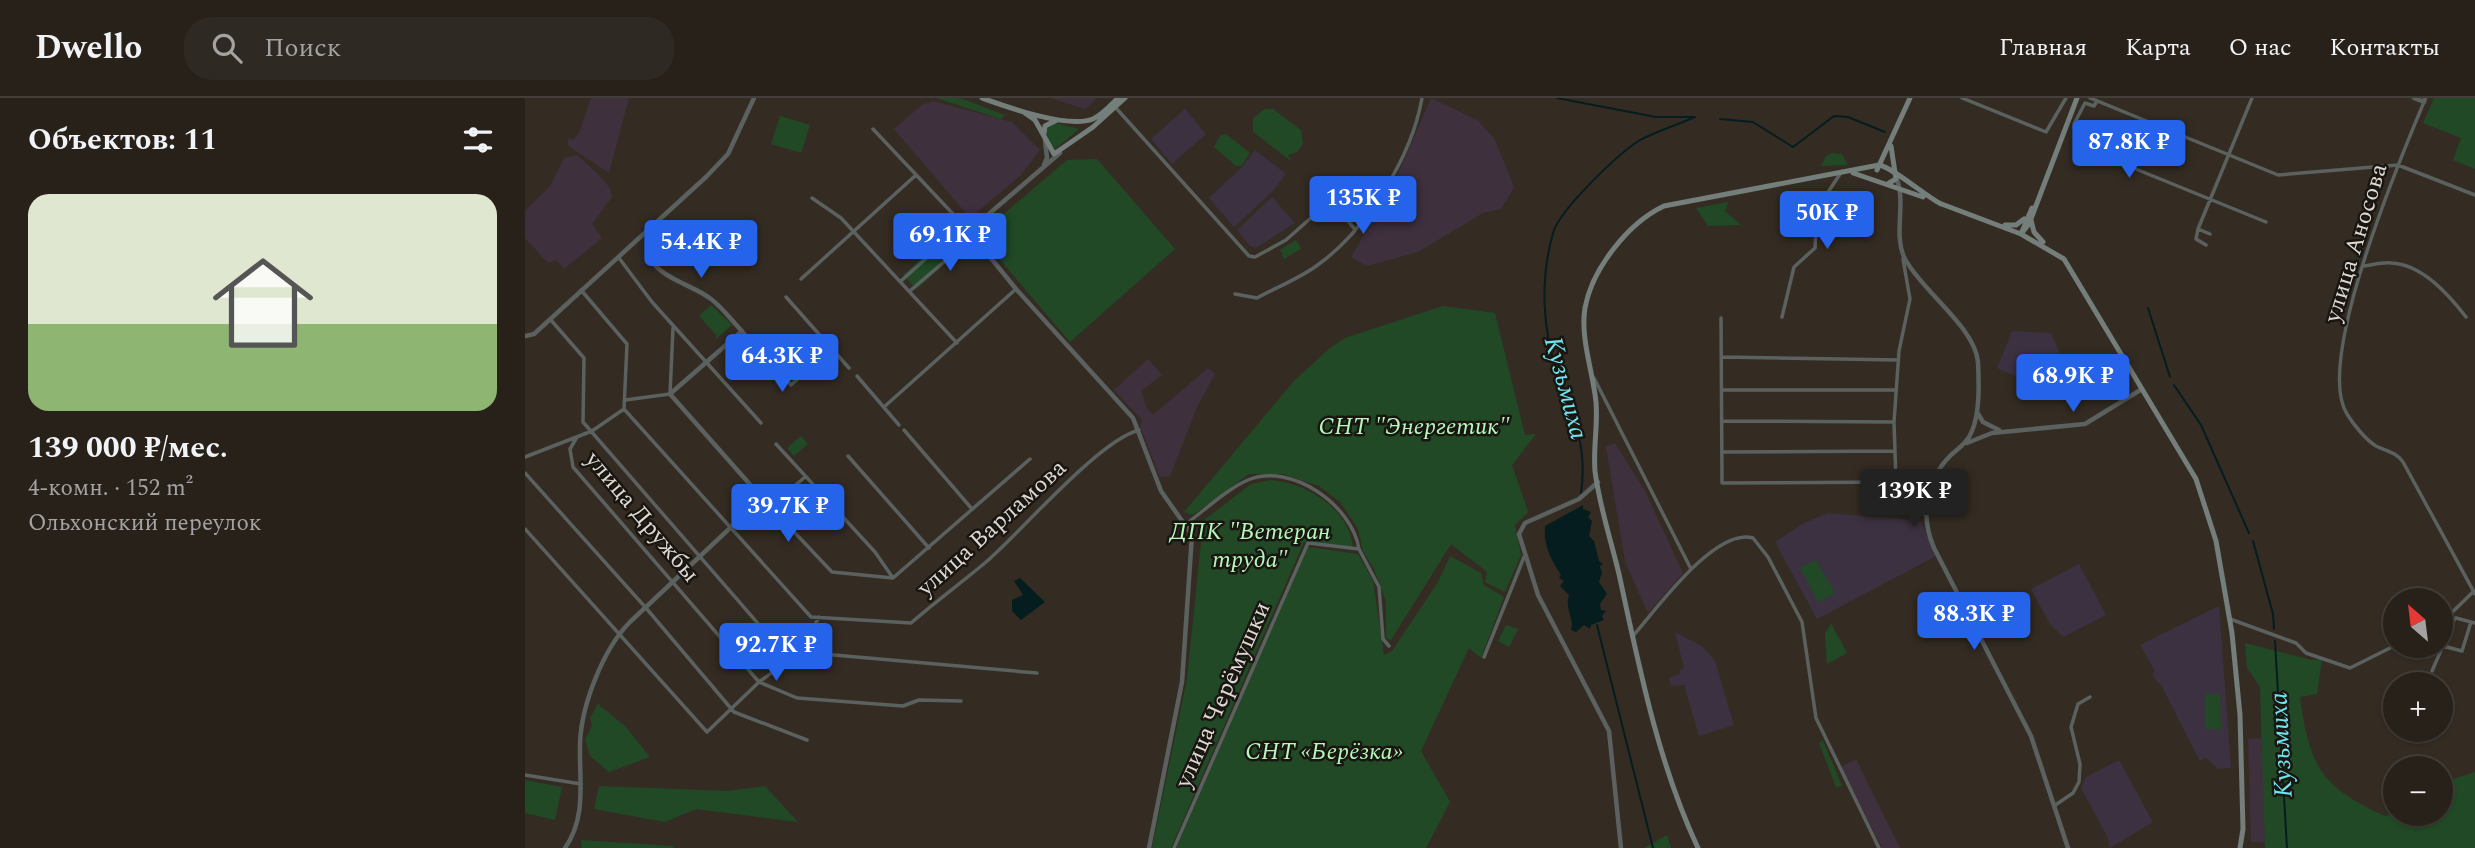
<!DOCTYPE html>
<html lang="ru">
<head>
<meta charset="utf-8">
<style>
  :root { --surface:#27211a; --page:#2f2923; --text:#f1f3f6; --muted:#a4a3a2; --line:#433e39; --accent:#2563eb }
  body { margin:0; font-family:Spectral,serif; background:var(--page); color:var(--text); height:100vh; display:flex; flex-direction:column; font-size:26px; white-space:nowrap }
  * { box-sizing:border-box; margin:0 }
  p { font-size:23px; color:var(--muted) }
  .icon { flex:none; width:38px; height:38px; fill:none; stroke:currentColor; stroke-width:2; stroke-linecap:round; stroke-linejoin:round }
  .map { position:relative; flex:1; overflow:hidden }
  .drawer { display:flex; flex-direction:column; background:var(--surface); width:525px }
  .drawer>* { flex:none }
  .needle { width:46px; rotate:332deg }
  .controls { position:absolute; left:1858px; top:490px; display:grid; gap:14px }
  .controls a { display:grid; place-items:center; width:70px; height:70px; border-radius:50%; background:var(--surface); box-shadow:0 2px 5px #0004,0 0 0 2px var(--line); font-size:35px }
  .price { position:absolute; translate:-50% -60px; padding:0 16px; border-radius:7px; background:var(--accent); color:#fff; font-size:23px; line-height:46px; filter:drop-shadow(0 2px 4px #0008) }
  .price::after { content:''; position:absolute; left:50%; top:42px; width:21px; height:16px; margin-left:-10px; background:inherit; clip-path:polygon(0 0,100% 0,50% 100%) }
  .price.selected { background:#222; color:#fff }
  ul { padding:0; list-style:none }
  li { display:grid; align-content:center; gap:14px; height:371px; padding:0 28px }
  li+li { border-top:2px solid var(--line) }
  li span { display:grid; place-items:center; height:217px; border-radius:21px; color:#555 }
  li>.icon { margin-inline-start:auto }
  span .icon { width:126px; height:126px; fill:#fffc; stroke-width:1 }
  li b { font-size:30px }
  h2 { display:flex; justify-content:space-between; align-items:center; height:84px; padding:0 28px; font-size:30px }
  header { display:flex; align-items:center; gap:42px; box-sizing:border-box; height:98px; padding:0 35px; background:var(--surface); border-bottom:2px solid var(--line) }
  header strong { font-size:33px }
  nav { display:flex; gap:38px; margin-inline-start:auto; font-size:24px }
  .search { width:490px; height:63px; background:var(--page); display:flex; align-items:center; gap:18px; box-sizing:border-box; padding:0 24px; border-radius:28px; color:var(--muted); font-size:26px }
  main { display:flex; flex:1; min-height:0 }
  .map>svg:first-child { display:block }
  .industrial { fill:#3e303d }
  .education { fill:#3c3140 }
  .green { fill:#214926 }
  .water { fill:#051d1f }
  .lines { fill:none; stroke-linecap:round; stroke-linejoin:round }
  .stream { stroke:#051d1f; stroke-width:2 }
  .minor { stroke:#5b615f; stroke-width:3.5 }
  .tertiary { stroke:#5b615f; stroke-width:4.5 }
  .secondary { stroke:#747e7a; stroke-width:5 }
  .labels { text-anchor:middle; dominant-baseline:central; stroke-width:5; stroke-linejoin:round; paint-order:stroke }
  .street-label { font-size:24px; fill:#ddd8d2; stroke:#191511 }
  .park-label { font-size:24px; font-style:italic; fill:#b6f8bb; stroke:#191511 }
  .water-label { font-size:26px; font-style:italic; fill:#71e5ef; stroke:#191511 }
</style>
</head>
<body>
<header>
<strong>Dwello</strong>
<div class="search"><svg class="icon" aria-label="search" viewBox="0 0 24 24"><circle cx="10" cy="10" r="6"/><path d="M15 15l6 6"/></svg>Поиск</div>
<nav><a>Главная</a><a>Карта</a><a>О нас</a><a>Контакты</a></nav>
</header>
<main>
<section class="drawer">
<h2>Объектов: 11<svg class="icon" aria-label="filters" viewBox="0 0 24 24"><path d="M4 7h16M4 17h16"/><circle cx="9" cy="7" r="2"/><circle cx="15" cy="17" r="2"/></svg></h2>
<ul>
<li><span style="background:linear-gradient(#dfe7d0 60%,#8fb573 0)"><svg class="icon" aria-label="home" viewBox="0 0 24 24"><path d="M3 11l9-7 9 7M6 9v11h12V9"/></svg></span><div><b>139 000 ₽/мес.</b><p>4-комн. · 152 m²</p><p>Ольхонский переулок</p></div></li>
</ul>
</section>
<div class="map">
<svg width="1950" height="750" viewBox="0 0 1950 750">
  <rect width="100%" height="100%" fill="#342c23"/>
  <path class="industrial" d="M 66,0 L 104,0 L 84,75 L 42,47 L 44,40 L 48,42 L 54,35 Z
    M 526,0 L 572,0 L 560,11 Z
    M 906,0 L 952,22 L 969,40 L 989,89 L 976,111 L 958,115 L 893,154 L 842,168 L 826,159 L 866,92 Z
    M 408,3 L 487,24 L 515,52 L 495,78 L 445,120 L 369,31 L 397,7 Z
    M 52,57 L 73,76 L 85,90 L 87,99 L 67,126 L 77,140 L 39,171 L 31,162 L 23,165 L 0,140 L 0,113 L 25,88 L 39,60 Z
    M 623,261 L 637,277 L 616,293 L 622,310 L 628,317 L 683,270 L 690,276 L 673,307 L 645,378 L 635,379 L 615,328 L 617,322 L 589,292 Z
    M 1090,345 L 1120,393 L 1158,475 L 1123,515 L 1100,464 L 1081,349 Z
    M 1738,640 L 1742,744 L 1726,744 L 1723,641 Z
    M 1331,661 L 1375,750 L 1357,750 L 1316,669 Z"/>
  <path class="education" d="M 660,11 L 681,36 L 647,66 L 626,41 Z
    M 730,52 L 761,76 L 747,94 L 709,129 L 684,100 L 718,68 Z
    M 747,99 L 770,125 L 731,150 L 725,148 L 712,132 Z
    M 1487,233 L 1526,235 L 1535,255 L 1529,289 L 1511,291 L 1508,286 L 1472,270 Z
    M 1303,415 L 1396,423 L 1411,458 L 1292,521 L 1250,444 L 1279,425 Z
    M 1554,466 L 1581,517 L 1538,539 L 1525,526 L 1506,491 Z
    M 1694,508 L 1706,670 L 1693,671 L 1681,660 L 1675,663 L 1636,587 L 1632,584 L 1627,576 L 1630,573 L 1615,547 Z
    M 1150,534 L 1178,549 L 1190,563 L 1209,627 L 1174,638 L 1159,587 L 1146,588 L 1144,580 L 1155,576 L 1154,573 L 1159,570 Z
    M 1594,662 L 1628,724 L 1585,750 L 1582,738 L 1556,690 L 1561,679 Z"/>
  <path class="green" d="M 411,0 L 435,0 L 480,17 L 476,21 Z
    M 1909,0 L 1950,0 L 1950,71 L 1928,62 L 1936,40 L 1898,25 Z
    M 740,11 L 748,11 L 776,32 L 778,46 L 772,54 L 763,57 L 766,63 L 728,34 L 728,20 Z
    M 255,18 L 285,27 L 276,55 L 246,46 Z
    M 531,25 L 554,31 L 530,51 L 522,41 L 522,30 Z
    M 701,36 L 725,55 L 717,67 L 711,68 L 689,49 L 695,38 Z
    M 1625,37 L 1646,46 L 1642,54 L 1621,45 Z
    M 1307,55 L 1317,56 L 1323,67 L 1296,68 L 1301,58 Z
    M 572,61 L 650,151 L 545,244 L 454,137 L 542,62 Z
    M 1203,104 L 1200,113 L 1216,127 L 1183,128 L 1171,110 Z
    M 431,130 L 443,144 L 392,191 L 378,177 Z
    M 771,142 L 776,151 L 759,161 L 755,152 Z
    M 186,207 L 207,227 L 189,243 L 192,238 L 174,218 Z
    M 918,208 L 970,215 L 1000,337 L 1011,336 L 987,367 L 1003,414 L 990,427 L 996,457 L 980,494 L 960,484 L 962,474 L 926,446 L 866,542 L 861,540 L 861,504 L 850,473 L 838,453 L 833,431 L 815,404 L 794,388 L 758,376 L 724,376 L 668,417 L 659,414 L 769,283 L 805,250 L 820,240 Z
    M 276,338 L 283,346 L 269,358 L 262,350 Z
    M 746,382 C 783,386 823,410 828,449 L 779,444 L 646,750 L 627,750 L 662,581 L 676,445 L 674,426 L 726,386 Z
    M 783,449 L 833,456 L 848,483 L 859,557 L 867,553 L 913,484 L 925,458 L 956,475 L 959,487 L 979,499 L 956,560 L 944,550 L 896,653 L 925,704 L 901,750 L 651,750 Z
    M 1291,462 L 1310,495 L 1293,504 L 1275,470 Z
    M 1306,525 L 1322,555 L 1302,566 L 1300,536 Z
    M 981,527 L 993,531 L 984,549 L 973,543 Z
    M 1720,545 L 1787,562 L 1797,561 L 1792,596 L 1775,599 C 1784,668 1796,689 1860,718 L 1871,714 L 1916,716 L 1916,685 L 1950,674 L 1950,750 L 1740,750 L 1735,589 L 1722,570 Z
    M 1680,596 L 1695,596 L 1696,631 L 1680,631 Z
    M 73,606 L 100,628 L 125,659 L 84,674 L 65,658 L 60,642 L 67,628 L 65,620 Z
    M 1298,643 L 1317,688 L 1311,689 L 1294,645 Z
    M 0,682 L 37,689 L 30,722 L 0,715 Z
    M 74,688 L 203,693 L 240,688 L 273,724 L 171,711 L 140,724 L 69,711 Z
    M 1142,737 L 1146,750 L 1119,750 Z
    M 56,742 L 148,748 L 149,750 L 57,750 Z"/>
  <path class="water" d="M 1058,407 L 1058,411 L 1066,414 L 1063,419 L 1067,423 L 1064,438 L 1069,443 L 1074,463 L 1078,466 L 1075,468 L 1077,475 L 1074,484 L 1082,496 L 1075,506 L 1076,512 L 1081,513 L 1077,518 L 1079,522 L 1066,527 L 1065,531 L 1059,527 L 1051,534 L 1046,532 C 1050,521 1039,511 1044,497 L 1035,488 L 1039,483 L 1034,480 L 1036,477 C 1026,462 1018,447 1020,428 Z
    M 495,480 L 520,504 L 496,522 L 487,513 L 487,502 L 498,497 L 489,483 Z"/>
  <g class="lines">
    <path class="stream" d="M 1032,0 L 1131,19 L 1168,19
      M 1195,21 L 1228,24 L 1268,49 L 1309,18 L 1323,19 L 1360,34
      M 1623,210 L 1645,279
      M 1649,287 L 1676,327 L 1724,435
      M 1056,395 C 1063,346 1048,322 1033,277 C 1017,232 1015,181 1028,135 C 1035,111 1094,55 1115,42 C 1132,33 1152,27 1170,19
      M 1728,443 L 1748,516 L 1749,531
      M 1072,527 L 1128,750
      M 1750,543 L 1762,750"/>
    <path class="minor" d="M 1437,0 L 1521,34 L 1541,0
      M 1565,0 L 1753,77 L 1873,67 L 1950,97
      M 1572,3 L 1569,8 L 1560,5 L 1549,26 L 1551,41 L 1564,52 L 1741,124
      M 1899,4 C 1875,61 1789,264 1822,316 C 1828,326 1841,342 1851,348 C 1861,353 1871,354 1878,364 L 1950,496
      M 591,10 L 724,158 L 730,159 L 761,142 L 805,103 L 829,130
      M 348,31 L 444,133
      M 287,100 L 316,120 L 432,245
      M 1673,131 L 1671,141 L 1681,147
      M 1685,136 L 1673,131 L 1727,0
      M 94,160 L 127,204 L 236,325
      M 1378,161 L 1385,201 L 1374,253 L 1369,324 L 1371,384 L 1382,408 L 1399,416
      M 1839,168 C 1847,167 1858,164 1866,165 C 1897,166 1924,197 1941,219
      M 276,181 L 391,77
      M 376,183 L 438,127
      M 56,192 L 102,246 L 99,311 L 286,519 L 386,525 C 410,504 436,485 461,464 C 497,433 573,343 614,332
      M 386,192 L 448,139
      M 710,196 L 732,200 C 752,189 776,180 794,166 C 842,131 887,58 897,0
      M 261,199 L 324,270
      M 1257,219 L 1269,169 L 1290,150 L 1292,111 L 1315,76
      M 1196,220 L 1197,385 L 1371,384
      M 25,221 L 59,260 L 58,324 L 263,560
      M 217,233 L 266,287 L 307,251
      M 1197,259 L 1373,262
      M 332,278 L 374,327
      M 1069,280 L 1166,471
      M 1197,292 L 1370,292
      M 100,302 L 145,296 L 148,230
      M 359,309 L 491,191
      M 1198,323 L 1369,324
      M 379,332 L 447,411
      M 52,339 L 45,351 L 48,369 L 234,584 L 272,600 L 378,608 L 394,602 L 436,603
      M 251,346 L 350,454 L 368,480
      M 1197,354 L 1370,353
      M 323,358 L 404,450
      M 0,359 L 67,333 L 99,311
      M 0,375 L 121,510 L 209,614 L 282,642
      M 237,400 L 307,474 L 368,480 L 505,361
      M 245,409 L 280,379
      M 0,431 L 182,634 L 234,584 L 275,554 L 294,519
      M 834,451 L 854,489 L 858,541 L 864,548
      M 1931,520 L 1950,525
      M 1705,521 L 1771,545 L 1781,555 L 1825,570 L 1871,547
      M 1916,525 L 1948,494
      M 1108,538 C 1130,513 1190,429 1228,440 L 1243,459 L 1277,524 L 1291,620 L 1354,750
      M 1918,548 L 1937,553 L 1946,524
      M 275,554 L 512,575
      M 959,559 L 999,459
      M 1907,573 L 1930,520
      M 0,677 L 56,686
      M 1529,708 L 1548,695 L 1554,684 L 1555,666 L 1546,629 L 1553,606 L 1565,599
      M 649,750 L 783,445 L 834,451 C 827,407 766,364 723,382 C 702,391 680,412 661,426"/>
    <path class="tertiary" d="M 1889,0 L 1899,4 L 1900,0
      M 535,55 L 444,133 L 491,191 L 608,320 L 636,393 L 667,437 L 657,584 L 624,750
      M 519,67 L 522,60 L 520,42
      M 1370,77 C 1383,103 1367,135 1380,161 C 1397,193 1450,229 1453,264 C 1454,285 1455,314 1447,333 C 1443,344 1434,350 1426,357 C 1400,383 1395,417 1409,450 L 1506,638 L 1543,750
      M 0,238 L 9,236 L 181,79 L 203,56 L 229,0
      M 1452,314 L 1458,324 L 1474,332
      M 1442,345 L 1467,335 L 1560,326 L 1617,291
      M 1073,384 L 1054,401 L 1000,425 L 994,436 L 1013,497 L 1084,633 L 1096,750
      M 40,750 C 62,719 54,683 55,646 C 56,608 78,551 105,524 L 237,400 L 145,296 L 217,233 C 207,223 198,210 186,201 C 162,182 112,178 124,133"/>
    <path class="secondary" d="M 457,0 C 482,9 543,31 568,21 C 577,17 586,7 593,0
      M 500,15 L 510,22 L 529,56 L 568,29 L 600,0
      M 519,36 L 520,28 L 532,22
      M 1352,72 L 1385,0
      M 1328,75 L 1398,99
      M 1364,85 L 1371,81 L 1366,48
      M 1414,105 L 1496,136 L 1539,161 L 1671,381 L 1691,443 L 1707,535 L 1715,617 L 1718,731 L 1715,750
      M 1506,122 L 1509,134 L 1518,144
      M 1480,127 L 1491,127 L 1499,121
      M 1496,136 L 1504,126 L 1552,0
      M 1496,136 L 1507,110
      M 1173,750 C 1133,665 1114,568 1094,476 C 1086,442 1074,407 1070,373 C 1068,350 1073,327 1071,304 C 1068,274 1055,240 1060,210 C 1067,171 1103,125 1139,108 L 1354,67 C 1367,69 1399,97 1416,106"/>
  </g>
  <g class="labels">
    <g class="street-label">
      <text transform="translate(1831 145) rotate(-73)">улица Аносова</text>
      <text transform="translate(117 419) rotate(50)">улица Дружбы</text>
      <text transform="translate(467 430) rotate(-42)">улица Варламова</text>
      <text transform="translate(698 597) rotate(-66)">улица Черёмушки</text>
    </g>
    <g class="park-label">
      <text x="889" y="329">СНТ "Энергетик"</text>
      <text x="725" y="434">ДПК "Ветеран<tspan x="725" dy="28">труда"</tspan></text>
      <text x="799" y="654">СНТ «Берёзка»</text>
    </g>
    <g class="water-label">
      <text transform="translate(1041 290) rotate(75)">Кузьмиха</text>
      <text transform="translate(1756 647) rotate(-93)">Кузьмиха</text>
    </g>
  </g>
</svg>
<div class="controls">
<a><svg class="needle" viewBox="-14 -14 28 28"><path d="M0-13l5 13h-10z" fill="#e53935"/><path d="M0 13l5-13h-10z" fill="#a4a3a2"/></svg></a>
<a>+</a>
<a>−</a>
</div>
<b class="price" style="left:1604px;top:82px">87.8K ₽</b>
<b class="price" style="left:838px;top:138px">135K ₽</b>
<b class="price" style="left:1302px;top:153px">50K ₽</b>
<b class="price" style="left:425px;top:175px">69.1K ₽</b>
<b class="price" style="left:176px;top:182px">54.4K ₽</b>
<b class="price" style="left:257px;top:296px">64.3K ₽</b>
<b class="price" style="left:1548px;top:316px">68.9K ₽</b>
<b class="price selected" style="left:1389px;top:431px">139K ₽</b>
<b class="price" style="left:263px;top:446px">39.7K ₽</b>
<b class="price" style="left:1449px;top:554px">88.3K ₽</b>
<b class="price" style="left:251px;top:585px">92.7K ₽</b>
</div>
</main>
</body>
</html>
